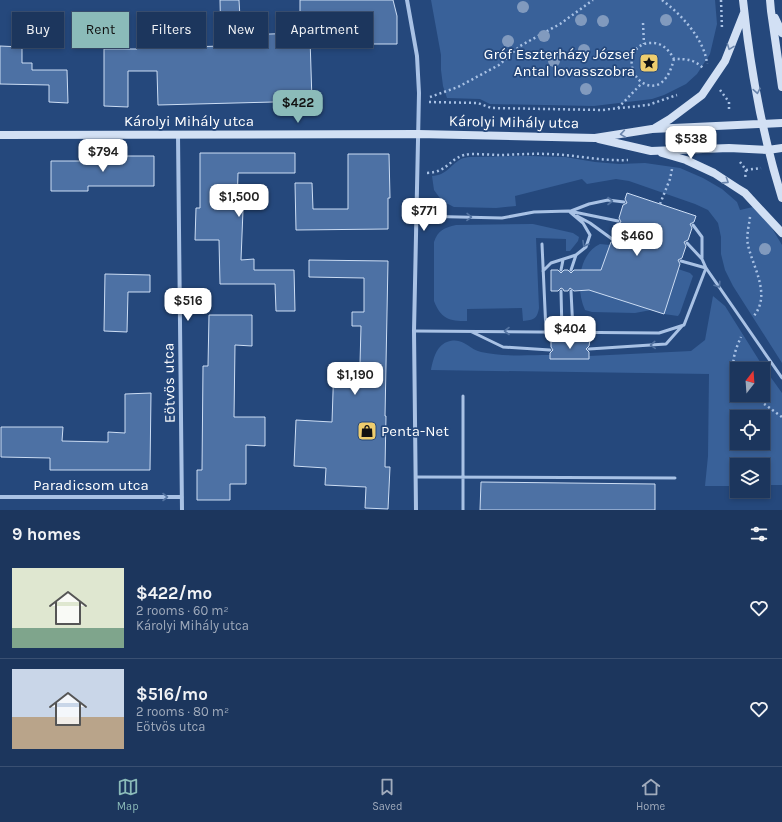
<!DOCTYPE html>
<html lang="en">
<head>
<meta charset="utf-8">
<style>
  :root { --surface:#1c365d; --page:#294166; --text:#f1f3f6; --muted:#a0abbc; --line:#3a5072; --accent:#8bbbb9 }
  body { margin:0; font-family:Karla,sans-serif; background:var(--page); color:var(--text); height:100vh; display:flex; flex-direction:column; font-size:15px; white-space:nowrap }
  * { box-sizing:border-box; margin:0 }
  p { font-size:13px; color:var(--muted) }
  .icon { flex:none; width:22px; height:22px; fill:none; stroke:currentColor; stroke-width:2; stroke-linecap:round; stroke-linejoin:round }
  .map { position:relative; height:510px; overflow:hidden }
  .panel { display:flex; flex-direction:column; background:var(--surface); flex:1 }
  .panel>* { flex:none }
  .guide { position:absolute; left:12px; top:12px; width:400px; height:36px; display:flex; gap:8px }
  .needle { width:26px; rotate:17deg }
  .controls { position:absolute; left:730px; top:362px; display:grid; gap:8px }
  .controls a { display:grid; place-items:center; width:40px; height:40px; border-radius:0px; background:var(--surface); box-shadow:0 2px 6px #0003,0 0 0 1px var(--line); font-size:20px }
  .price { position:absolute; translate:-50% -34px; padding:0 9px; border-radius:8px; background:#fff; color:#222; font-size:13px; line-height:26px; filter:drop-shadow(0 1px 2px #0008) }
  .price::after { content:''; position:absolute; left:50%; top:24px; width:12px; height:9px; margin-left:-6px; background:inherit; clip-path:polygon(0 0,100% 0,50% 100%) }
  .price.on { background:var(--accent); color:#111 }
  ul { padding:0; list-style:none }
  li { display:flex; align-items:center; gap:12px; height:100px; padding:0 12px }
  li+li { border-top:1px solid var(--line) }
  li span { display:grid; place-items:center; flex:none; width:112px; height:80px; border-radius:0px; color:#555 }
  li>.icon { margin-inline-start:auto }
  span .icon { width:48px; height:48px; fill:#fffc; stroke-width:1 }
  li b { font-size:17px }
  h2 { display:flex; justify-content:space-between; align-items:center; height:48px; padding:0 12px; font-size:17px }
  .tag { padding:0 14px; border-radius:0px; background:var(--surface); box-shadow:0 2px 6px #0003,0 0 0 1px var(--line); font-size:14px; line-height:36px }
  .tag.on { background:var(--accent); color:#111 }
  .dock { display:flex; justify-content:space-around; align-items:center; height:56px; border-top:1px solid var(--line); background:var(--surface); font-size:11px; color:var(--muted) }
  .dock a { display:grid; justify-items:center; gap:2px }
  .dock .on { color:var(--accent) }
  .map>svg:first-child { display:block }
  .green { fill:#396199; fill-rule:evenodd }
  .building { fill:#4d71a4; stroke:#ccddf4 }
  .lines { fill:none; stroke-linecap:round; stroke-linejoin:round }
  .path { stroke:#a9c2e5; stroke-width:2.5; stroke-dasharray:2 3; stroke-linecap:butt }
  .lane { stroke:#a9c2e5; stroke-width:3 }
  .street { stroke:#a9c2e5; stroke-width:4 }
  .secondary { stroke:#d2e0f4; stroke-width:8 }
  .tree { fill:#819abe }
  .oneway { stroke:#6a85ac }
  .oneway2 { stroke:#5373a1 }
  .labels { text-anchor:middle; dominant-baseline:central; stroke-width:3.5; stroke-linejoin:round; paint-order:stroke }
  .poi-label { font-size:15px; fill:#fff; stroke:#25487c; text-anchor:end }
  .street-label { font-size:15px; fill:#fff; stroke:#25487c }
</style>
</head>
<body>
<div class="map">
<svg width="782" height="510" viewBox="0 0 782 510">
  <rect width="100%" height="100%" fill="#25487c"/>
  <path class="green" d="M 431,0 L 715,0 L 717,24 L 710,54 L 697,74 L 686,84 L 664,95 L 652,99 L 594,106 L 490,104 L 480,99 L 447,98 L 443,86 L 441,70 L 441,55 Z
    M 530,156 L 565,157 L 595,162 L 619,164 L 645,163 L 680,168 L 703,178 L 722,189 L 737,202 L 740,210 L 753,207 L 770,225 L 782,245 L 782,363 L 733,286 L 725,270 L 721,254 L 721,237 L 718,223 L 708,210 L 695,204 L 629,181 L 616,179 L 587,184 L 582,179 L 515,196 L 516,206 L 496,208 L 454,207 L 442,201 L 434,190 L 432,176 C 447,175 449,166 461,159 C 463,158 467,157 470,157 Z
    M 533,224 L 573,233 L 579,237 L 578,241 L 570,251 L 566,251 L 566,239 L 536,238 L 539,308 C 537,319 534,320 523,321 L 522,308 L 467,309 L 467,321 C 449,321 441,319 434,301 L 434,242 C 438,230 444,228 456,225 Z
    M 600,244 L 610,245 L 595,291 L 651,310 L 635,313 L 592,312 L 585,310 C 576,290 577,255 600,244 Z
    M 678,269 L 690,273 L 693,276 L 680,313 L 678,316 L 664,314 Z
    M 713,296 L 725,306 L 762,365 L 782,393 L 782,485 L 763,485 L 763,465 L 737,465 L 737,486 L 705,486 L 708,456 L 709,374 L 431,370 C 433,360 436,346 447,342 C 463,336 468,349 481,352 C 503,357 528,355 550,355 L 550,359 L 588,359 L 589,356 L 691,351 L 705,340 ZM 737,369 L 763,369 L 763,395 L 737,395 ZM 737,417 L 763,417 L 763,443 L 737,443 Z"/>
  <path class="building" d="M 220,0 L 239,0 L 241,35 L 300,33 L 300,0 L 393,0 L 397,16 L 397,44 L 372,44 L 372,38 L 310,38 L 312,101 L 158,105 L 157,71 L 128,71 L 128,107 L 104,106 L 104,49 L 137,49 L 137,19 L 157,18 L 157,48 L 221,46 Z
    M 0,46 L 22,47 L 22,63 L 32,63 L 32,70 L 67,70 L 68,103 L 49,102 L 49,85 L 0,84 Z
    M 200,153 L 295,153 L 295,173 L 238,173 L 237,209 L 243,210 L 241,260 L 254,259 L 254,270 L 294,270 L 295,311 L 276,311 L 275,284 L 220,284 L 219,240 L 195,240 L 196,208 L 200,208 Z
    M 348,154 L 389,154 L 390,198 L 388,198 L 388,229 L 296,230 L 295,183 L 312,183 L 313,209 L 348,209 Z
    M 106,156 L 154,156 L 154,186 L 88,186 L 88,191 L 51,191 L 51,161 L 106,161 Z
    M 627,193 L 696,216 L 694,222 L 690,224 L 692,228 L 688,240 L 684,242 L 686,246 L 682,258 L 678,260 L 680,264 L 664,314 L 589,290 L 574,291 L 570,288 L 568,291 L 564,291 L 563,289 L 561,288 L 558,291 L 551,291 L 551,270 L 558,270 L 561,273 L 564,270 L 568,270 L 571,273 L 574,270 L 601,270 L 611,242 L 614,242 L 615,240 L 613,236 L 617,224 L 621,222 L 619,218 L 623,205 L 627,203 L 625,199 Z
    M 309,260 L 388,261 L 385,416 L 386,416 L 385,467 L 390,467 L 388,509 L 365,508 L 366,487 L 325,485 L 326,468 L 294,466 L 296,420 L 332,422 L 334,363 L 360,364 L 361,326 L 352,326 L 352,312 L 364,312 L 364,278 L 309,277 Z
    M 105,274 L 150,275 L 150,292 L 128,292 L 127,332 L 104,331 Z
    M 209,315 L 252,315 L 252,346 L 235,345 L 234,417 L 265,417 L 265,446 L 246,445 L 246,484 L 230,484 L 230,500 L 197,500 L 197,470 L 202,470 L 203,366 L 208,366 Z
    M 551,340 L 590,340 L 589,346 L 586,349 L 589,352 L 589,359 L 550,359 L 550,353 L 553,350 L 551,347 Z
    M 151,393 L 150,470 L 50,470 L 50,458 L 1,457 L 1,427 L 63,427 L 62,441 L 108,442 L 108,432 L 125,433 L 125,394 Z
    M 481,482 L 655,484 L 655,510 L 480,510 Z"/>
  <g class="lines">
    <path class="path" d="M 662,0 C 681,14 705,40 707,64
      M 721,0 L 722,29
      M 643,23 L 644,44
      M 674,59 C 672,66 670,73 665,79 C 650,98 622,73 635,51 C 638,46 644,43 650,43 C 662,42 669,50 674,59 C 687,59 694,59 704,69
      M 720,90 L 729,102 L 729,112
      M 430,97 L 458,87 L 499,65 L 520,46 L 560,24 L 593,0
      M 429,102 L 478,103 L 491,108 L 602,110 L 648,105 L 677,95
      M 618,108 L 642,83
      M 740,162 L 746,170 L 745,179
      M 746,170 L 761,168
      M 427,173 C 450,172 450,155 471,154 C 481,154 492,155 502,155 C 523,154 543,153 564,155 C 585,157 606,161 628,160
      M 660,204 L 670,179 L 672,169
      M 750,217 C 749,226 746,236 748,245 C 753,268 772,295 753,317
      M 737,376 C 729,365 736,348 741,337
      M 752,395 L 782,417"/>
    <path class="lane" d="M 571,211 L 589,204 L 608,200 L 624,202
      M 416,216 L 502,218 L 534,212 L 569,211 L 618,221
      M 577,216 L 590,223 L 612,239
      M 693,225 L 702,237 L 702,258
      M 687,243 L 702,259 L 706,268 L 782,378
      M 542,244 L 546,331
      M 561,270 L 563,260
      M 571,270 L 576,255
      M 543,271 L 551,263 L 576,255 L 586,247 L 590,235 L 583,223 L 570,212
      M 561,291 L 562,331
      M 571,291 L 573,331
      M 414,331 L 659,333 L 684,325 L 706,268 L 681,261
      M 472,332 L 503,347 L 550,350
      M 589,349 L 666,344 L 682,326
      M 416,477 L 675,478
      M 463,510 L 463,396"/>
    <path class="street" d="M 407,0 L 417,56 L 419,93 L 414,331 L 416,510
      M 178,135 L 182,510
      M 0,497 L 182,497"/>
    <path class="secondary" d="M 743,0 C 750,67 762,134 782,198
      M 770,0 L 771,11 L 782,87
      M 775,18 L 782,33
      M 655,128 L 670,119 L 702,95 L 725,61 L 744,13
      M 0,135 L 418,134 L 595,138 L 652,129 L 782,123
      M 599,139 L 651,151 L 729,148 L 768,150 L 782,148
      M 662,153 L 686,160 L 714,173 L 737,188 L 745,193 L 782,233"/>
  </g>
  <g class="tree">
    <circle cx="523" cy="7" r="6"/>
    <circle cx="581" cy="20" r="6"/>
    <circle cx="666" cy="20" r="6"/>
    <circle cx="603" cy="21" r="6"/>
    <circle cx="544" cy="36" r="6"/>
    <circle cx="508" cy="41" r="6"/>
    <circle cx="584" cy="50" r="6"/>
    <circle cx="554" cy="61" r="6"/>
    <circle cx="586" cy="89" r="6"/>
    <circle cx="765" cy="249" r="6"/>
  </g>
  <defs><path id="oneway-chevron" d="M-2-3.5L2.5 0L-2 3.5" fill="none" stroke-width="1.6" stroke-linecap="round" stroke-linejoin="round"/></defs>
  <g class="oneway">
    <use href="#oneway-chevron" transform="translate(730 47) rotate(111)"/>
    <use href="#oneway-chevron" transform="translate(757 91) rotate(80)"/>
    <use href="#oneway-chevron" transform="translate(623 134) rotate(171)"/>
    <use href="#oneway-chevron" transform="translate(726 181) rotate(33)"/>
  </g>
  <g class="oneway2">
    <use href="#oneway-chevron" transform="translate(610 201)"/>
    <use href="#oneway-chevron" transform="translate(469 217) rotate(1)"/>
    <use href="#oneway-chevron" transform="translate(585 244) rotate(120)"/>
    <use href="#oneway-chevron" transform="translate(718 285) rotate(56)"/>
    <use href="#oneway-chevron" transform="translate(507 331) rotate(180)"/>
    <use href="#oneway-chevron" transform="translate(653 345) rotate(177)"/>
    <use href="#oneway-chevron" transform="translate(165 497)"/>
  </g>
  <defs>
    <g id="sight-square" transform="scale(1)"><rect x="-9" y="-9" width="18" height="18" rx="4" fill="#eecd6e" stroke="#25487c"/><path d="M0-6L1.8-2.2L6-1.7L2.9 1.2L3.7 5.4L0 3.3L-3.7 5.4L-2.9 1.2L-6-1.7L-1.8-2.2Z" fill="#111"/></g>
    <g id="shop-square" transform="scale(1)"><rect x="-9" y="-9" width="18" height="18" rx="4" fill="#eecd6e" stroke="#25487c"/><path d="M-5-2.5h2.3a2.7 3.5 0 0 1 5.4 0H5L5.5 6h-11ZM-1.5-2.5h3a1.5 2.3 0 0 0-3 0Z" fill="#111"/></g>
  </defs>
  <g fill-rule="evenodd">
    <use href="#sight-square" x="649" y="63"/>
    <use href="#shop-square" x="367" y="431"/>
  </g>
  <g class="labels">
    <g class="poi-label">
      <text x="635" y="54">Gróf Eszterházy József<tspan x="635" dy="17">Antal lovasszobra</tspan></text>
      <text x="381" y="431" text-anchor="start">Penta-Net</text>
    </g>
    <g class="street-label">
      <text x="189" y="121">Károlyi Mihály utca</text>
      <text transform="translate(514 122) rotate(1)">Károlyi Mihály utca</text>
      <text transform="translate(169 383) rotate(-91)">Eötvös utca</text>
      <text x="91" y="485">Paradicsom utca</text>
    </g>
  </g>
</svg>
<div class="controls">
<a><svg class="needle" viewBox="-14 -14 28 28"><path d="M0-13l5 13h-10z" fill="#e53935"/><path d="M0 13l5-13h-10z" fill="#a0abbc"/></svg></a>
<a><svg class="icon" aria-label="locate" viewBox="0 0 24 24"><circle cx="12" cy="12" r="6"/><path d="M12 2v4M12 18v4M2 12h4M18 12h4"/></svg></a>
<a><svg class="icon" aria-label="layers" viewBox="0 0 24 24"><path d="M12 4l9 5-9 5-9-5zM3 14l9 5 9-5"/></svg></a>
</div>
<b class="price on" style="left:298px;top:124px">$422</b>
<b class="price" style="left:691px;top:160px">$538</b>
<b class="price" style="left:103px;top:173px">$794</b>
<b class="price" style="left:239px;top:218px">$1,500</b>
<b class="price" style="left:424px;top:232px">$771</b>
<b class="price" style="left:637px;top:257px">$460</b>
<b class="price" style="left:188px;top:322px">$516</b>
<b class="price" style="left:570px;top:350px">$404</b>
<b class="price" style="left:355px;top:396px">$1,190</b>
<div class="guide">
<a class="tag">Buy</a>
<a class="tag on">Rent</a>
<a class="tag">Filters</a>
<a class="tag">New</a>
<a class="tag">Apartment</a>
</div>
</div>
<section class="panel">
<h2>9 homes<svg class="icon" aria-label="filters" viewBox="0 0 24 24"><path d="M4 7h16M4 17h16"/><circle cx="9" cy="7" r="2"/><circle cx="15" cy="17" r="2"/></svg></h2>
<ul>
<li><span style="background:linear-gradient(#dfe7d0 75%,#7fa58c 0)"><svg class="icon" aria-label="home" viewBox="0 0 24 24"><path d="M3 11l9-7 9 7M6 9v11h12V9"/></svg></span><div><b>$422/mo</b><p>2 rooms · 60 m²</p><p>Károlyi Mihály utca</p></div><svg class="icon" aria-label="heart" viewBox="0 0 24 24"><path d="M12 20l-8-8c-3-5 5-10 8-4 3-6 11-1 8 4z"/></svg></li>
<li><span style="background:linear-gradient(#c9d6e8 60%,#b9a48a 0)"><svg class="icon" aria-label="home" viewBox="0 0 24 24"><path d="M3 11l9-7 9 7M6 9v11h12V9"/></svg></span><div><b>$516/mo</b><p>2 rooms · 80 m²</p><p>Eötvös utca</p></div><svg class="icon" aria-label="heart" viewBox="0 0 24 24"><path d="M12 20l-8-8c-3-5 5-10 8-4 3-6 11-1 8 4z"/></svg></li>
</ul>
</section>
<nav class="dock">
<a class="on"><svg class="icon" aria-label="map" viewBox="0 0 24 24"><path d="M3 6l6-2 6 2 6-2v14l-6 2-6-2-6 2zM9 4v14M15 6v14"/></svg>Map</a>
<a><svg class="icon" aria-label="saved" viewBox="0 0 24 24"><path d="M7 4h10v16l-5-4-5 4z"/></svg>Saved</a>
<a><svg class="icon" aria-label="home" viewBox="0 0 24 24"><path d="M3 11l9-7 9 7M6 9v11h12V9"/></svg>Home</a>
</nav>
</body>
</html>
